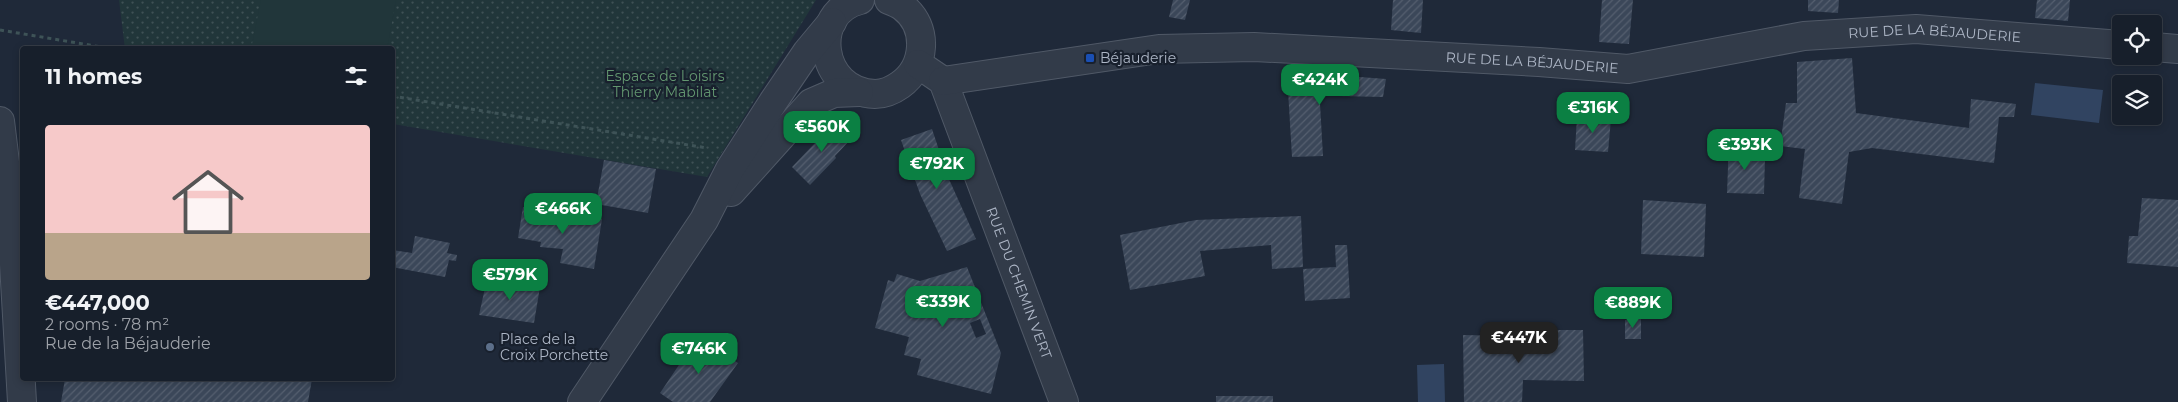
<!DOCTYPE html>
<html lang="en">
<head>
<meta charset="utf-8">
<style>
  :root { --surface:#171f2b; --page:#202733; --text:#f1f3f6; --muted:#9ea2a9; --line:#363d47; --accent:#0b8043 }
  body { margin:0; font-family:Montserrat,sans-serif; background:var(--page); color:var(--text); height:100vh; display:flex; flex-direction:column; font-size:19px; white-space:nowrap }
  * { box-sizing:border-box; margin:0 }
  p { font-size:16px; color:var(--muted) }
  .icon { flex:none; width:28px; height:28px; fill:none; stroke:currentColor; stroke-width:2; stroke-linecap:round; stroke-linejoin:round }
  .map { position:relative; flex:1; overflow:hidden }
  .sheet { position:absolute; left:20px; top:46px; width:375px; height:335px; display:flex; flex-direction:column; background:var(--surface); border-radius:5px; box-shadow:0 2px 8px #0003,0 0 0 1px var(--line) }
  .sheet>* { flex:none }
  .controls { position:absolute; left:2112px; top:15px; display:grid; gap:10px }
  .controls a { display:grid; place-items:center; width:50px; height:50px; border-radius:5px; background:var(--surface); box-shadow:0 2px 8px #0003,0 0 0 1px var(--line); font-size:25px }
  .price { position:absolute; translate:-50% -42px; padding:0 11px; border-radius:10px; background:var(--accent); color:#fff; font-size:16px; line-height:32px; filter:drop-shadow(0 1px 2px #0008) }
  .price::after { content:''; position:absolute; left:50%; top:30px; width:15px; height:11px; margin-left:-8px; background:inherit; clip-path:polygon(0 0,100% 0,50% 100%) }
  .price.selected { background:#222; color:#fff }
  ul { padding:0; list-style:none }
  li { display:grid; align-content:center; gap:10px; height:265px; padding:0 25px }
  li span { display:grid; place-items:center; height:155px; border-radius:5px; color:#555 }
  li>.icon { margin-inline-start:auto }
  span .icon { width:90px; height:90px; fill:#fffc; stroke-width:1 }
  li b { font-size:21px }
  h2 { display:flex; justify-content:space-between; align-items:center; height:60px; padding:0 25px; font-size:21px }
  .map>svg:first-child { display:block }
  .grass { fill:url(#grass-dots) }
  .pitch { fill:#21363a }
  .water { fill:#314461 }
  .building { fill:url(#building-hatch); fill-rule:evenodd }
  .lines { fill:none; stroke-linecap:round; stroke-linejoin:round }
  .minor-casing { stroke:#505967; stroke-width:30 }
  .path { stroke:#3e5357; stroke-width:3; stroke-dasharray:4 4; stroke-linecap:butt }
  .minor { stroke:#323b49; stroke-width:28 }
  .transit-dot { fill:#1a4fb4; stroke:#18202d; stroke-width:2 }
  .service-dot { fill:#5c6f8a; stroke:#18202d; stroke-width:2 }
  .labels { text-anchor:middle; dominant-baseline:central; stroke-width:4.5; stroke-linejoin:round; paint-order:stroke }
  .street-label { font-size:14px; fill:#adb6c6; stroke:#18202d }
  .poi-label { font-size:14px; fill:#adb6c6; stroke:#18202d; text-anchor:start }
  .park-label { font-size:14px; fill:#639770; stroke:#18202d }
</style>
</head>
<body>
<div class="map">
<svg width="2178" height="402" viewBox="0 0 2178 402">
  <defs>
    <pattern id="grass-dots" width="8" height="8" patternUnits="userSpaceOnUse" patternTransform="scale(1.25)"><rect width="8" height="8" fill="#21363a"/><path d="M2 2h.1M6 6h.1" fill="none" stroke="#3f5155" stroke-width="1.8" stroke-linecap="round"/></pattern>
    <pattern id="building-hatch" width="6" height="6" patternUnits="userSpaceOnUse" patternTransform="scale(1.25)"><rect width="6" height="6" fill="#3b4759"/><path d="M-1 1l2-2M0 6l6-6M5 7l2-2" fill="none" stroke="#555f6f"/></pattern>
  </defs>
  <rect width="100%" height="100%" fill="#1f2939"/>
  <path class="grass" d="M 119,0 L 816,0 L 707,177 L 393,124 L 392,49 L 125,49 Z"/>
  <path class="pitch" d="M 261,0 L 396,0 L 387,49 L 251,49 Z"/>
  <path class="water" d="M 2035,83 L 2103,90 L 2099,123 L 2031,115 Z
    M 1444,364 L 1445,402 L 1418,402 L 1417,365 Z"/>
  <path class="building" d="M 1173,0 L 1190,0 L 1185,20 L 1169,17 Z
    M 1393,0 L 1423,0 L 1421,33 L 1391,30 Z
    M 1602,0 L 1633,0 L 1629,44 L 1599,42 Z
    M 1808,0 L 1839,0 L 1838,13 L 1808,11 Z
    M 2037,0 L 2070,0 L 2068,21 L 2035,18 Z
    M 1852,58 L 1856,113 L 1969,128 L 1971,99 L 2016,104 L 2014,117 L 1999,117 L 1994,163 L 1872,148 L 1849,152 L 1842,204 L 1799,198 L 1805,149 L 1780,146 L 1786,103 L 1797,103 L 1797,62 Z
    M 1308,73 L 1386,79 L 1383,97 L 1338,96 L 1333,89 L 1333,87 L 1319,86 L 1323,156 L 1292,157 L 1287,74 Z
    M 1577,117 L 1611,119 L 1608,152 L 1575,150 Z
    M 836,121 L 853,137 L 835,156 L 836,158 L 810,185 L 792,167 Z
    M 932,129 L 948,177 L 976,239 L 947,251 L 920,194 L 901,140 Z
    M 1729,141 L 1747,142 L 1747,157 L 1765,158 L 1764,194 L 1727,193 Z
    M 604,160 L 656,169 L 648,213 L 596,204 Z
    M 2142,198 L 2178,200 L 2178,267 L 2127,263 L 2129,236 L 2138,236 Z
    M 1643,200 L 1706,204 L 1704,257 L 1641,254 Z
    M 523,207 L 602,219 L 594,269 L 560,263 L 563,249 L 540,247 L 541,242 L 518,238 Z
    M 1301,216 L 1303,267 L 1272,269 L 1271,245 L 1200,251 L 1205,276 L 1130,290 L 1120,235 L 1196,220 Z
    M 415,236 L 450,243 L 447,253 L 457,255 L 456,261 L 449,260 L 445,277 L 392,267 L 392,250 L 412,253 Z
    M 1335,245 L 1347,245 L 1350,298 L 1305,301 L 1303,269 L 1336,267 Z
    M 967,267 L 1001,353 L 991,394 L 917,375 L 921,359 L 904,355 L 909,337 L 875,328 L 888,280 L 894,282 L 897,274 L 920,281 ZM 980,319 L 986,334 L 976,338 L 970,323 Z
    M 487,279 L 540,287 L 534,323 L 479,315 Z
    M 1641,319 L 1641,339 L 1625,339 L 1625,320 Z
    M 1555,330 L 1583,330 L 1584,381 L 1523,380 L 1522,402 L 1464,402 L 1463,335 L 1555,337 Z
    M 702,339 L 738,363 L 710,402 L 673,402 L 660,393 L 685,356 L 689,358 Z
    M 65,379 L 312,379 L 308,402 L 61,402 Z
    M 1216,396 L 1273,396 L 1273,402 L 1216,402 Z"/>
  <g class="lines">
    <g class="minor-casing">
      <g id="minor">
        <path d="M 860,0 C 809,12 818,92 875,94 C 884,94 893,90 900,85 C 926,67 929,27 903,7 C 899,4 894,2 889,0"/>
        <path d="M 2154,47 L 2178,49"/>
        <path id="s1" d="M 918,64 L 943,81 L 1064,402"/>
        <path id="s2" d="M 943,81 L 1159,49 L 1254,47 L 1539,62 L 1628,69 L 1804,36 L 1916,29 L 2121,45"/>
        <path d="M 0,121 L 11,212 L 22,402"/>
        <path d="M 731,192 L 811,103 L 834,93 L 859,92"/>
        <path d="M 582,402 L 704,220 L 730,169 L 773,102 L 807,52 L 832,22"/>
      </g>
    </g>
    <path class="path" d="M 0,30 L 113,49
      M 392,96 L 707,148"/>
    <use href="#minor" class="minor"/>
  </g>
  <rect class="transit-dot" x="1085" y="53" width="10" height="10" rx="2.5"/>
  <circle class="service-dot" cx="490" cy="347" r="5"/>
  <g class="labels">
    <g class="street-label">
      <text stroke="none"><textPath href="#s2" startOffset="998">RUE DE LA BÉJAUDERIE</textPath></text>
      <text stroke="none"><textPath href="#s2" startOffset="592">RUE DE LA BÉJAUDERIE</textPath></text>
      <text stroke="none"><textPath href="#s1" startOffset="246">RUE DU CHEMIN VERT</textPath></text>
    </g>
    <g class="poi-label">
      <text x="1100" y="58">Béjauderie</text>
      <text x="500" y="339">Place de la<tspan x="500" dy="16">Croix Porchette</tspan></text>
    </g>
    <g class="park-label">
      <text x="665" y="76">Espace de Loisirs<tspan x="665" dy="16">Thierry Mabilat</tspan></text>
    </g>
  </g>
</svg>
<div class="controls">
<a><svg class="icon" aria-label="locate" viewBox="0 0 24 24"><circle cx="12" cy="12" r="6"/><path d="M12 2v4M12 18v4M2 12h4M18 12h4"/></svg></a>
<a><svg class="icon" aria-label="layers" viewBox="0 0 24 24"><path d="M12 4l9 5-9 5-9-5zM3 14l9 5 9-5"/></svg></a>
</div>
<b class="price" style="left:1320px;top:106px">€424K</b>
<b class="price" style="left:1593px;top:134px">€316K</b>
<b class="price" style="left:822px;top:153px">€560K</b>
<b class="price" style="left:1745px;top:171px">€393K</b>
<b class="price" style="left:937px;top:190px">€792K</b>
<b class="price" style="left:563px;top:235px">€466K</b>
<b class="price" style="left:510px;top:301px">€579K</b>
<b class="price" style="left:943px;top:328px">€339K</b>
<b class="price" style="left:1633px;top:329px">€889K</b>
<b class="price selected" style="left:1519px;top:364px">€447K</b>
<b class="price" style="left:699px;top:375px">€746K</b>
<section class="sheet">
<h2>11 homes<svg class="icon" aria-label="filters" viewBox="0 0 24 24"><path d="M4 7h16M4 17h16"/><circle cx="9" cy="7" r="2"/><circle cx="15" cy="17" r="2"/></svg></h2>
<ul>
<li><span style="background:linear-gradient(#f6c9c9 70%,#b9a48a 0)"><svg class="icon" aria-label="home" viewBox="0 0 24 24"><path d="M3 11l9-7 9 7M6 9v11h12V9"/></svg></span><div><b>€447,000</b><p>2 rooms · 78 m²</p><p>Rue de la Béjauderie</p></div></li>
</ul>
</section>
</div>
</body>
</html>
